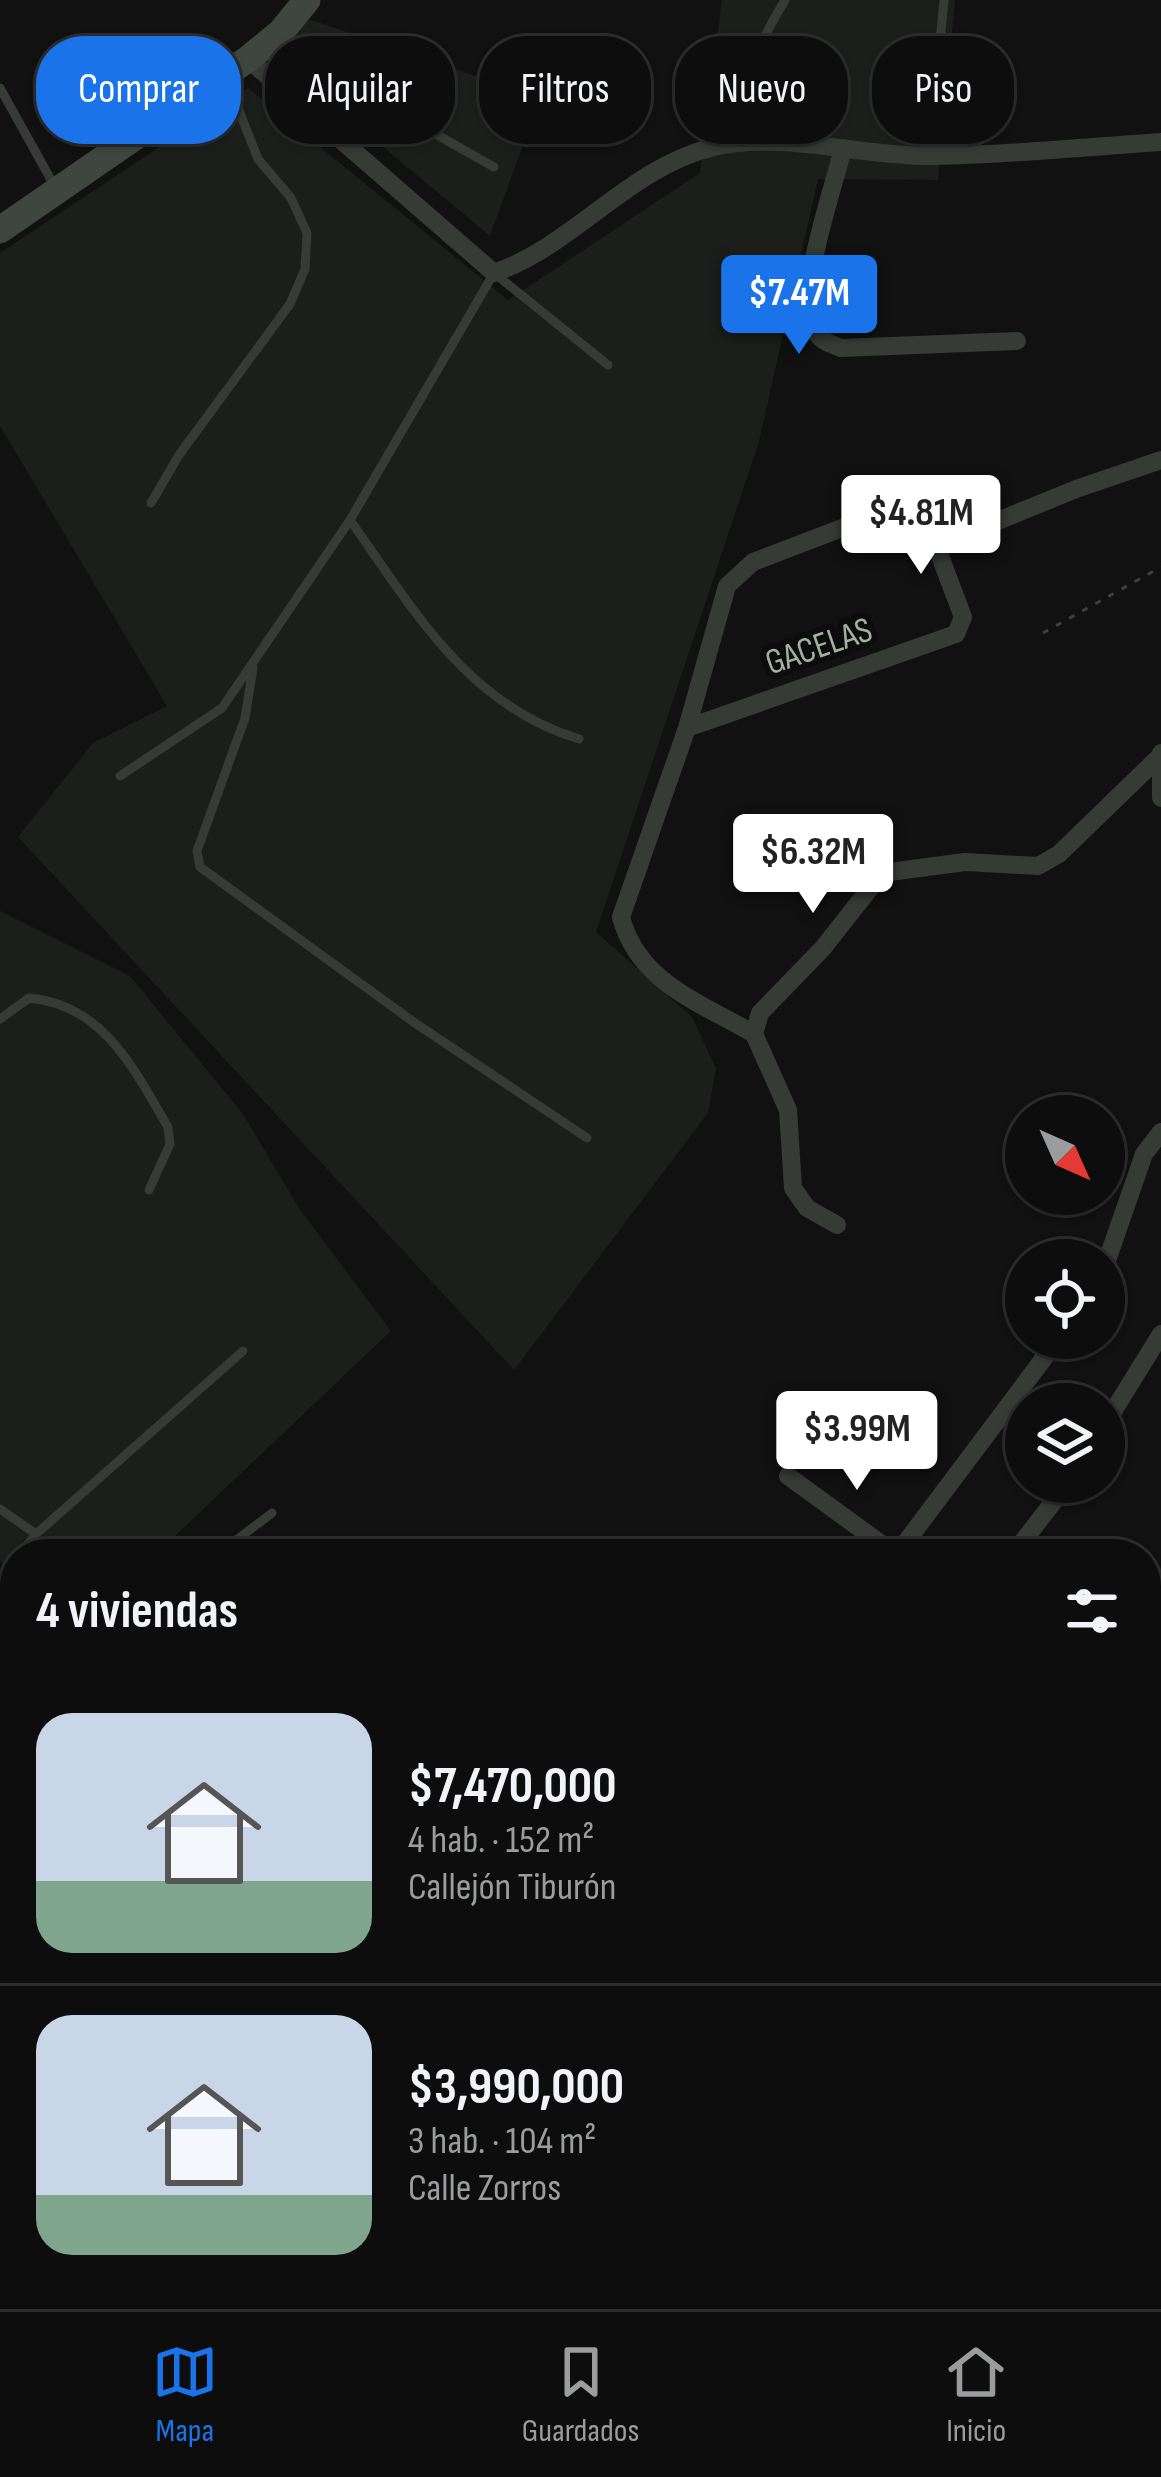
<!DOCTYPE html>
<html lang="es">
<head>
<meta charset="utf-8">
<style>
  :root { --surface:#0c0d0c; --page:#151615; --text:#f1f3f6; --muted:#9a9c9d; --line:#2c2d2d; --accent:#1a73e8 }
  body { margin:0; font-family:"Sofia Sans Condensed",sans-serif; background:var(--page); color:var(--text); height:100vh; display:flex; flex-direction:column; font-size:45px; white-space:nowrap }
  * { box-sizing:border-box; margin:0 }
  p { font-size:39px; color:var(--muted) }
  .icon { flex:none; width:66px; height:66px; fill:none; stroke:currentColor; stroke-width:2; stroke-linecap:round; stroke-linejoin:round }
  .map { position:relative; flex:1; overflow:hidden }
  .details { position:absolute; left:0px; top:1539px; width:1161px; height:771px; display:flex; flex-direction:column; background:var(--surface); border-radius:48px 48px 0 0; box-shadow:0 3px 9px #0004,0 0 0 3px var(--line) }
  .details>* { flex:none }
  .top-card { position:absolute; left:36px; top:36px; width:1089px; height:108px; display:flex; gap:24px }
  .needle { width:78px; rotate:135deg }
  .controls { position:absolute; left:1005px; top:1095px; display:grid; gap:24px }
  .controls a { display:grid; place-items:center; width:120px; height:120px; border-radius:50%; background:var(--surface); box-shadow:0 3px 9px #0004,0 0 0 3px var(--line); font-size:60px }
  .price { position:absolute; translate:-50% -102px; padding:0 27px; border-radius:12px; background:#fff; color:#222; font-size:39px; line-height:78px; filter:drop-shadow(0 3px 6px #0008) }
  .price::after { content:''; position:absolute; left:50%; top:72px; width:36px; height:27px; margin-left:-18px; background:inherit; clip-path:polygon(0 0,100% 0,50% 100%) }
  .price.current { background:var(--accent); color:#fff }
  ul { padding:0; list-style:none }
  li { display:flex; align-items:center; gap:36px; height:300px; padding:0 36px }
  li+li { border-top:3px solid var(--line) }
  li span { display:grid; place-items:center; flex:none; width:336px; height:240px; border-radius:36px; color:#555 }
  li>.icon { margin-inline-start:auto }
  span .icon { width:144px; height:144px; fill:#fffc; stroke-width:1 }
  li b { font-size:51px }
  h2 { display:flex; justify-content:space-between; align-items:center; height:144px; padding:0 36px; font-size:51px }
  .chip { padding:0 42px; border-radius:48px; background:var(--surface); box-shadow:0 3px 9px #0004,0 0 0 3px var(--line); font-size:42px; line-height:108px }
  .chip.current { background:var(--accent); color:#fff }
  .tab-bar { display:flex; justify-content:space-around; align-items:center; height:168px; border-top:3px solid var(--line); background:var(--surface); font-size:33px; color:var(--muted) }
  .tab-bar a { display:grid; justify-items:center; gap:6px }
  .tab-bar .current { color:var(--accent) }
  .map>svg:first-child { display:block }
  .built { fill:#1c1e1c }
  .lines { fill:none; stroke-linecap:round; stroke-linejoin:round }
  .path { stroke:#3b413b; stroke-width:3; stroke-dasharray:6 9; stroke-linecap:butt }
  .service { stroke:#363b36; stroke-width:9 }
  .minor { stroke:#363b36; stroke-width:18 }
  .secondary { stroke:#3f453f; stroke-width:27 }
  .labels { text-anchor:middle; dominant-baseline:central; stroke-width:12; stroke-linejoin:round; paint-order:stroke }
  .street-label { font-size:36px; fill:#a3b1a2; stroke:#0b0c0b }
</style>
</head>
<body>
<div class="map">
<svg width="1161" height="2309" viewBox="0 0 1161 2309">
  <rect width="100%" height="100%" fill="#101110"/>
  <path class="built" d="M 722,0 L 955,0 L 938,180 L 818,179 L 759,441 L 596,932 L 692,1017 L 716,1068 L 708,1113 L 514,1370 L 18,837 L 93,743 L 167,706 L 0,426 L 0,253 L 248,88 L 508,300 L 700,173 Z
    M 309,19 L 540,98 L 490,236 L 276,58 Z
    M 0,911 L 130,976 L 243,1114 L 299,1208 L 391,1331 L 156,1554 L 15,1554 L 15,1568 L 0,1562 Z
    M 0,1650 L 15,1659 L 15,1995 L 0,2005 Z"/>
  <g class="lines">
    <path class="path" d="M 1043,633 L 1161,567"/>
    <path class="service" d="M 274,43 L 494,167
      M 0,88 L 55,187
      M 745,140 C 741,83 756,48 785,0
      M 929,156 L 944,0
      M 151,503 L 179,455 L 290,304 L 305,269 L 307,233 L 291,198 L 258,159 L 227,80
      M 350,520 C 414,610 467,705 579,739
      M 253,668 L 245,718 L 197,851 L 200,867 L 415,1023 L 587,1138
      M 120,776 L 222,708 L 350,520 L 494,273 L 608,365
      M 0,1019 L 29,998 C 104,1005 133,1068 168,1127 L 170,1144 L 149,1190
      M 0,1509 L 36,1534
      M 20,1554 L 36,1534 L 243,1351
      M 218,1554 L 272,1513
      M 0,1579 L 15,1560
      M 0,1891 L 15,1900
      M 0,1937 L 15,1927
      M 487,2309 L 493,2295"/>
    <path class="minor" d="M 248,59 L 494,273 C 575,245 629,167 714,147 C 785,131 862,157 933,156 C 1009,155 1085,147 1161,142
      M 843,148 C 834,187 797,291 812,326 C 818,340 828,343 841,348 L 1017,341
      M 939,545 L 1076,489 L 1161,460
      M 687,728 L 956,634 L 963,617 L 923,511 L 902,505 L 753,562 L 727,586 L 687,728 L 621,917 C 638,982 699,1002 754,1034
      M 1161,753 L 1161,798
      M 837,1225 L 807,1208 L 793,1188 L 788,1110 L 754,1034 L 760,1013 L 823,948 L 882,873 L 965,862 L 1038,866 L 1059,854 L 1158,758
      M 1104,1269 L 1144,1154 L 1161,1132
      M 1104,1426 L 1161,1334
      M 788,1476 L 895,1554
      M 897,1554 L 1059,1338
      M 1013,1554 L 1069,1482
      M 0,1605 L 15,1611
      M 1146,1718 L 1161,1702
      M 1146,1926 L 1161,1907
      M 1146,2164 L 1161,2194
      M 868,2295 L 885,2309
      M 982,2295 L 982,2309
      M 1025,2295 L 1030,2309
      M 523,2309 L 524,2295"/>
    <path class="secondary" d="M 0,230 L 248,59 L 281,32 L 307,0"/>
  </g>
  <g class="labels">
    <g class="street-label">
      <text transform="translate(819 647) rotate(-19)">GACELAS</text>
    </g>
  </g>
</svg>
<div class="controls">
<a><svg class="needle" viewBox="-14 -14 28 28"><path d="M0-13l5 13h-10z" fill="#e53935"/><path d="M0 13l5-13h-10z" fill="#9a9c9d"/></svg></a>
<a><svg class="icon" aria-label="locate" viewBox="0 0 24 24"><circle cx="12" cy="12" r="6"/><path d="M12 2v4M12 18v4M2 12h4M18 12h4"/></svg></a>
<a><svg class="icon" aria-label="layers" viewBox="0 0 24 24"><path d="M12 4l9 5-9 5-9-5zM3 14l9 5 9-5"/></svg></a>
</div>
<b class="price current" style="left:799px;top:357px">$7.47M</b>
<b class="price" style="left:921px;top:577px">$4.81M</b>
<b class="price" style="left:813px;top:916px">$6.32M</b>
<b class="price" style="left:857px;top:1493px">$3.99M</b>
<div class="top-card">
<a class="chip current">Comprar</a>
<a class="chip">Alquilar</a>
<a class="chip">Filtros</a>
<a class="chip">Nuevo</a>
<a class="chip">Piso</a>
</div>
<section class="details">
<h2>4 viviendas<svg class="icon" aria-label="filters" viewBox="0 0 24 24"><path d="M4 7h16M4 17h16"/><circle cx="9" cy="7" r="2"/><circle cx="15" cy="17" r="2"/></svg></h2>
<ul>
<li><span style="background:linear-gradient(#c9d6e8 70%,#7fa58c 0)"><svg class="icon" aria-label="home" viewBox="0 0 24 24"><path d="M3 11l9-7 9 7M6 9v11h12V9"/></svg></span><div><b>$7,470,000</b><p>4 hab. · 152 m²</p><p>Callejón Tiburón</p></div></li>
<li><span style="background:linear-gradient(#c9d6e8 75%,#7fa58c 0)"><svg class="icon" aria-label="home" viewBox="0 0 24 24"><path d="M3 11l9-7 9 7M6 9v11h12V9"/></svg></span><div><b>$3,990,000</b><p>3 hab. · 104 m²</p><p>Calle Zorros</p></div></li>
</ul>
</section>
</div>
<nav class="tab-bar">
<a class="current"><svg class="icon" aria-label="map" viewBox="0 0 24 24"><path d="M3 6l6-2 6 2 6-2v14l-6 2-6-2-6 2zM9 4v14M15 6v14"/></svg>Mapa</a>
<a><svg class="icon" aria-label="saved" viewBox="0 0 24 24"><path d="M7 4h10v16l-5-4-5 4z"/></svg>Guardados</a>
<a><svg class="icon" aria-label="home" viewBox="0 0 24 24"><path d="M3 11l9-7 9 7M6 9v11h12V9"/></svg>Inicio</a>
</nav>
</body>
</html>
